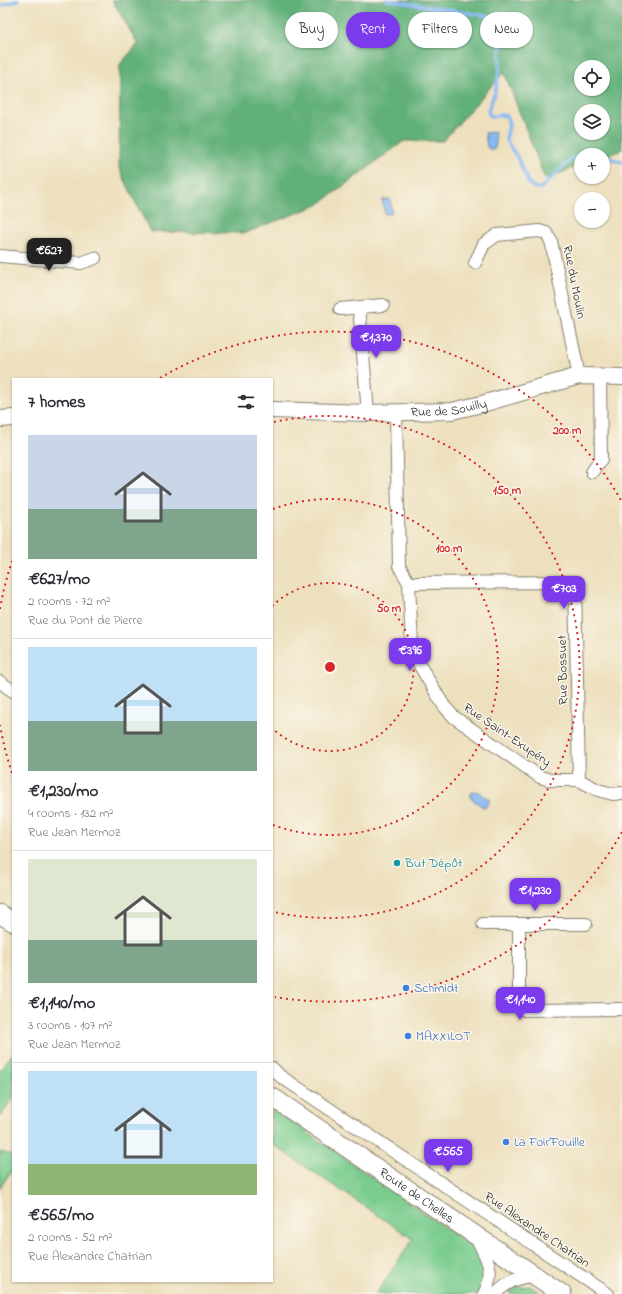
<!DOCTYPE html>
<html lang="en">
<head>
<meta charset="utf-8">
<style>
  :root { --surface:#fff; --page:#f2f2f3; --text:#2b2b33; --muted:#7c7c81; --line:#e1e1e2; --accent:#7c3aed }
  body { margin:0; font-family:"Indie Flower",sans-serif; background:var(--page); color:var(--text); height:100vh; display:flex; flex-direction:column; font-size:15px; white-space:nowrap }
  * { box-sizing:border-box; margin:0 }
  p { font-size:13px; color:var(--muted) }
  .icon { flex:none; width:22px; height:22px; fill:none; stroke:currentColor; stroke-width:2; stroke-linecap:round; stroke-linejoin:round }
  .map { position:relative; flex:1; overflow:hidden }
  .panel { position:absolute; left:12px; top:378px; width:261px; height:904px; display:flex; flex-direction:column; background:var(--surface); border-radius:0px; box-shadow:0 1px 3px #0004 }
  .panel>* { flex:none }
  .top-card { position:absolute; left:285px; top:12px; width:277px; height:36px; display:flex; gap:8px }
  .tools { position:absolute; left:574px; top:60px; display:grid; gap:8px }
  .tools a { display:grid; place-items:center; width:36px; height:36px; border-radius:50%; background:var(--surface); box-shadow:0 1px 3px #0004; font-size:20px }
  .price { position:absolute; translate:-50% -34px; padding:0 9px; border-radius:8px; background:var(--accent); color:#fff; font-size:13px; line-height:26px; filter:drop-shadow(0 1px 2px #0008) }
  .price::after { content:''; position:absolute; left:50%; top:24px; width:12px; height:9px; margin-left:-6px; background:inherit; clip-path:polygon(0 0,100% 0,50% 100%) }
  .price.active { background:#222; color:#fff }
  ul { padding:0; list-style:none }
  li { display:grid; align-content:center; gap:8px; height:212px; padding:0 16px }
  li+li { border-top:1px solid var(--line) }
  li span { display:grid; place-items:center; height:124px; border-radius:0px; color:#555 }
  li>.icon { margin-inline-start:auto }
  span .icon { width:72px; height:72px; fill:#fffc; stroke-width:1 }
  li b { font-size:17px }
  h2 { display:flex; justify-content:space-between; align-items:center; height:48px; padding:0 16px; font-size:17px }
  .tag { padding:0 14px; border-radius:18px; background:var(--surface); box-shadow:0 1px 3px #0004; font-size:14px; line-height:36px }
  .tag.active { background:var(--accent); color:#fff }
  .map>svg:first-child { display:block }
  .green { fill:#79cc8e; stroke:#4a7455 }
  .forest { fill:#62b079; stroke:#3f664a; fill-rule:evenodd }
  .water { fill:#88b9f4; stroke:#526a88 }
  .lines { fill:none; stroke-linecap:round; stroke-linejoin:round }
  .stream { stroke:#88b9f4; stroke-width:3.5 }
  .street-casing { stroke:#847e6d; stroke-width:14 }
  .secondary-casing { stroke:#847e6d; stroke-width:18 }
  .primary-casing { stroke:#847e6d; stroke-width:20 }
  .street { stroke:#fff; stroke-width:12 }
  .secondary { stroke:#fff; stroke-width:16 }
  .primary { stroke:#fff; stroke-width:18 }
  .ring { fill:none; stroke:#d62828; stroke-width:2; stroke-dasharray:2 4 }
  .culture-dot { fill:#0f9aa8; stroke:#fbf7ec; stroke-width:1.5 }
  .shop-dot { fill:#3f7fe0; stroke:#fbf7ec; stroke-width:1.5 }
  .labels { text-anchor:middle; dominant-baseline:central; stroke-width:3; stroke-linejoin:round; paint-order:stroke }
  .street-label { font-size:13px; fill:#1c1c1c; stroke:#fbf7ec }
  .culture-label { font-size:13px; fill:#0d838f; stroke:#fbf7ec; text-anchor:start }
  .shop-label { font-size:13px; fill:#366cbe; stroke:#fbf7ec; text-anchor:start }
  .centre { fill:#d62828; stroke:#fbf7ec; stroke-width:2 }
  .ring-label { font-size:12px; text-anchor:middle; font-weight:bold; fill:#d62828; stroke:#fbf7ec; stroke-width:3; stroke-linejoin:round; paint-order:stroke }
</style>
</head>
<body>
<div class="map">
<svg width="622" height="1294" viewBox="0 0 622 1294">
  <rect width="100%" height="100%" fill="#fbf7ec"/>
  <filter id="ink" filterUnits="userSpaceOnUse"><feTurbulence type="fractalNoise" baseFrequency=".025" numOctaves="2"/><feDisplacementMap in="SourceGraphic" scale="8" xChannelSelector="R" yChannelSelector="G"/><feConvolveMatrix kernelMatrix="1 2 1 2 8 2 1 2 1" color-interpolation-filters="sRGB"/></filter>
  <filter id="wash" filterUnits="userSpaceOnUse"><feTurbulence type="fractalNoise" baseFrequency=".012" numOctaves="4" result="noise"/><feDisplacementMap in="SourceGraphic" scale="16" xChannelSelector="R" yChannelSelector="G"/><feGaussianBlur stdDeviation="0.9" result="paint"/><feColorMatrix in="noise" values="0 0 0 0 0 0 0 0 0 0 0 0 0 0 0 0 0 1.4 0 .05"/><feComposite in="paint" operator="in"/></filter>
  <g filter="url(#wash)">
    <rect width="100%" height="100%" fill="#ede0be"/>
    <path class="green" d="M 13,1053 L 13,1098 L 0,1117 L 0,1070 Z
      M 272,1108 L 474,1248 C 493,1266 487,1272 480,1294 L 376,1294 L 413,1239 L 272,1144 Z
      M 0,1152 L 13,1155 L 13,1168 L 0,1188 Z
      M 530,1286 L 541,1294 L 509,1294 L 514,1288 Z"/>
    <path class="forest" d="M 112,0 L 622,0 L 622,150 L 603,157 L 603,155 L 581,155 L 581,165 L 545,179 L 504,72 L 443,141 L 404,141 L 318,205 L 245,233 L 150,232 L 119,168 L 120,64 L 138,44 ZM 581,67 L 603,67 L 603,89 L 581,89 ZM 581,111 L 603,111 L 603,133 L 581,133 Z"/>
    <path class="water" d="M 495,132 L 496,146 L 494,147 L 495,149 L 489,149 L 488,147 L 487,147 L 485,133 Z
      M 390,199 L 392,213 L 385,214 L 382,200 Z
      M 473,791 L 476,792 L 477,791 L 490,800 L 485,808 L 471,799 L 472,797 L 470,796 Z"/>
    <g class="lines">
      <path class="stream" d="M 387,0 L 500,18 L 506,21 L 507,30 L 500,50 L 500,68 L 495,92 L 488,111 L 491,117 L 501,115 L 507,116 L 509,125 L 506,140 L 517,157 L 529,184 L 535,188 L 541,188 L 570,160 L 581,156
        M 0,6 L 18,0
        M 584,155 L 587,154 L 599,155
        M 603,156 L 622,162"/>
    </g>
  </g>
  <g filter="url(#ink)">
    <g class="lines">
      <g class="street-casing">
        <path id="street" d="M 0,256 L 81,263 L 95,258
          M 475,263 L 484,244 L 497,235 L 539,231 L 546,233 L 551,241 L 579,376
          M 359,307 L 368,413
          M 340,309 L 383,305
          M 396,411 L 399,566 L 409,583 L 412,646 L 417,661 L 444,706 L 454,717 L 540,777 L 551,780 L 579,780 L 598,790 L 613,794 L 622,793
          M 592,472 L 601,459 L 600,376
          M 409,583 L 575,582 L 579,780
          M 0,682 L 13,691
          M 483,924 L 586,924
          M 519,924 L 519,1004 L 524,1010 L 622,1009
          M 272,1068 L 280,1076 L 608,1294
          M 476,1237 C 487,1259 496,1270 484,1294
          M 495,1294 C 509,1280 516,1279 535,1275"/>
      </g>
      <g class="secondary-casing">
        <g id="secondary">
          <path id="s1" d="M 272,410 L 368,413 L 452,411 L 482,404 L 579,376 L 622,377"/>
          <path d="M 0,419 L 13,418"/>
        </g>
      </g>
      <g class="primary-casing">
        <g id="primary">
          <path d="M 0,914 L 13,922"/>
          <path id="s2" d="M 272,1097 L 562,1294"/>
        </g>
      </g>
      <use href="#street" class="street"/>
      <use href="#secondary" class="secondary"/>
      <use href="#primary" class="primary"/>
    </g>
  </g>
  <g class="ring">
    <path d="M272 606A84 84 0 1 1 272 728"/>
    <path d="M273 509A168 168 0 1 1 273 825"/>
    <path d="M274 422A251 251 0 1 1 274 912"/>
    <path d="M622 832A335 335 0 0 1 275 997M12 773A335 335 0 0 1 0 725M0 609A335 335 0 0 1 12 561M160 378A335 335 0 0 1 622 502"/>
  </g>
  <circle class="culture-dot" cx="397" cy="863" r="4"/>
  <g class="shop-dot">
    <circle cx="406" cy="988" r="4"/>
    <circle cx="408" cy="1036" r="4"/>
    <circle cx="506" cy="1142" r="4"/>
  </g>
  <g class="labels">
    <g class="street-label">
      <text transform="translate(574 282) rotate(79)">Rue du Moulin</text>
      <text stroke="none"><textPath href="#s1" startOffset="177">Rue de Souilly</textPath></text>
      <text transform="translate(563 670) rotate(-91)">Rue Bossuet</text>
      <text transform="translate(507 735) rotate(34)">Rue Saint-Exupéry</text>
      <text stroke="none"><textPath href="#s2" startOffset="175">Route de Chelles</textPath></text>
      <text transform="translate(537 1230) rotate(34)">Rue Alexandre Chatrian</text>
    </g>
    <g class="culture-label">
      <text x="405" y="863">But Dépôt</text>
    </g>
    <g class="shop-label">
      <text x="414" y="988">Schmidt</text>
      <text x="416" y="1036">MAXXILOT</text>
      <text x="514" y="1142">La Foir'Fouille</text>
    </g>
  </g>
  <circle cx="330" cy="667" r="6" class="centre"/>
  <g class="ring-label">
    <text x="567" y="434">200 m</text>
    <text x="507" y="494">150 m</text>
    <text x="449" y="552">100 m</text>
    <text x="389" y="612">50 m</text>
  </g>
</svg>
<div class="tools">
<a><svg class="icon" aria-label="locate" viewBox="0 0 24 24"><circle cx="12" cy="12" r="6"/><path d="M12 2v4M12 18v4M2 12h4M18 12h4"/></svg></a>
<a><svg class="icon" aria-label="layers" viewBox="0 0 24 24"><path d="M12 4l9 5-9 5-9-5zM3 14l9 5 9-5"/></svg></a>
<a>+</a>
<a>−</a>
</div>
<b class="price active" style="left:49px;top:272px">€627</b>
<b class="price" style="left:376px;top:359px">€1,370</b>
<b class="price" style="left:564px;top:610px">€703</b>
<b class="price" style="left:410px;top:672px">€396</b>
<b class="price" style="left:535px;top:912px">€1,230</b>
<b class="price" style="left:520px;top:1021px">€1,140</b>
<b class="price" style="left:448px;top:1173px">€565</b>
<div class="top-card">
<a class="tag">Buy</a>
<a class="tag active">Rent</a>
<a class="tag">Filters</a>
<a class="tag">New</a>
</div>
<section class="panel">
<h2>7 homes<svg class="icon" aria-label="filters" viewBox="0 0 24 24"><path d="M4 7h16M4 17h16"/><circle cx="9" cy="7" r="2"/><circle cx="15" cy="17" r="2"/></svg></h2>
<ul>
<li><span style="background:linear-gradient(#c9d6e8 60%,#7fa58c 0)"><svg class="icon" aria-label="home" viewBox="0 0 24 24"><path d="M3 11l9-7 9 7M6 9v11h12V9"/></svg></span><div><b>€627/mo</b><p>2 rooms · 72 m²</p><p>Rue du Pont de Pierre</p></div></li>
<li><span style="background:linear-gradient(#bfe0f5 60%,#7fa58c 0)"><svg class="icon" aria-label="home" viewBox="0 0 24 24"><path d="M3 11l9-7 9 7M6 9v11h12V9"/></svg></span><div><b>€1,230/mo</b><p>4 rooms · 132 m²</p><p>Rue Jean Mermoz</p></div></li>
<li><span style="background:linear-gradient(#dfe7d0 65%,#7fa58c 0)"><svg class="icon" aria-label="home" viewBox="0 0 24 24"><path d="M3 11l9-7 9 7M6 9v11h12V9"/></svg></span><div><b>€1,140/mo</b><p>3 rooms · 107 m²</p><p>Rue Jean Mermoz</p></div></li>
<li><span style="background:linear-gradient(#bfe0f5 75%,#8fb573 0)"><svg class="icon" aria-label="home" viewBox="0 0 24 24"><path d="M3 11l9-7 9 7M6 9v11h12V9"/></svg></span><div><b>€565/mo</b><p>2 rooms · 52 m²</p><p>Rue Alexandre Chatrian</p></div></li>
</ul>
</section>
</div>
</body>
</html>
